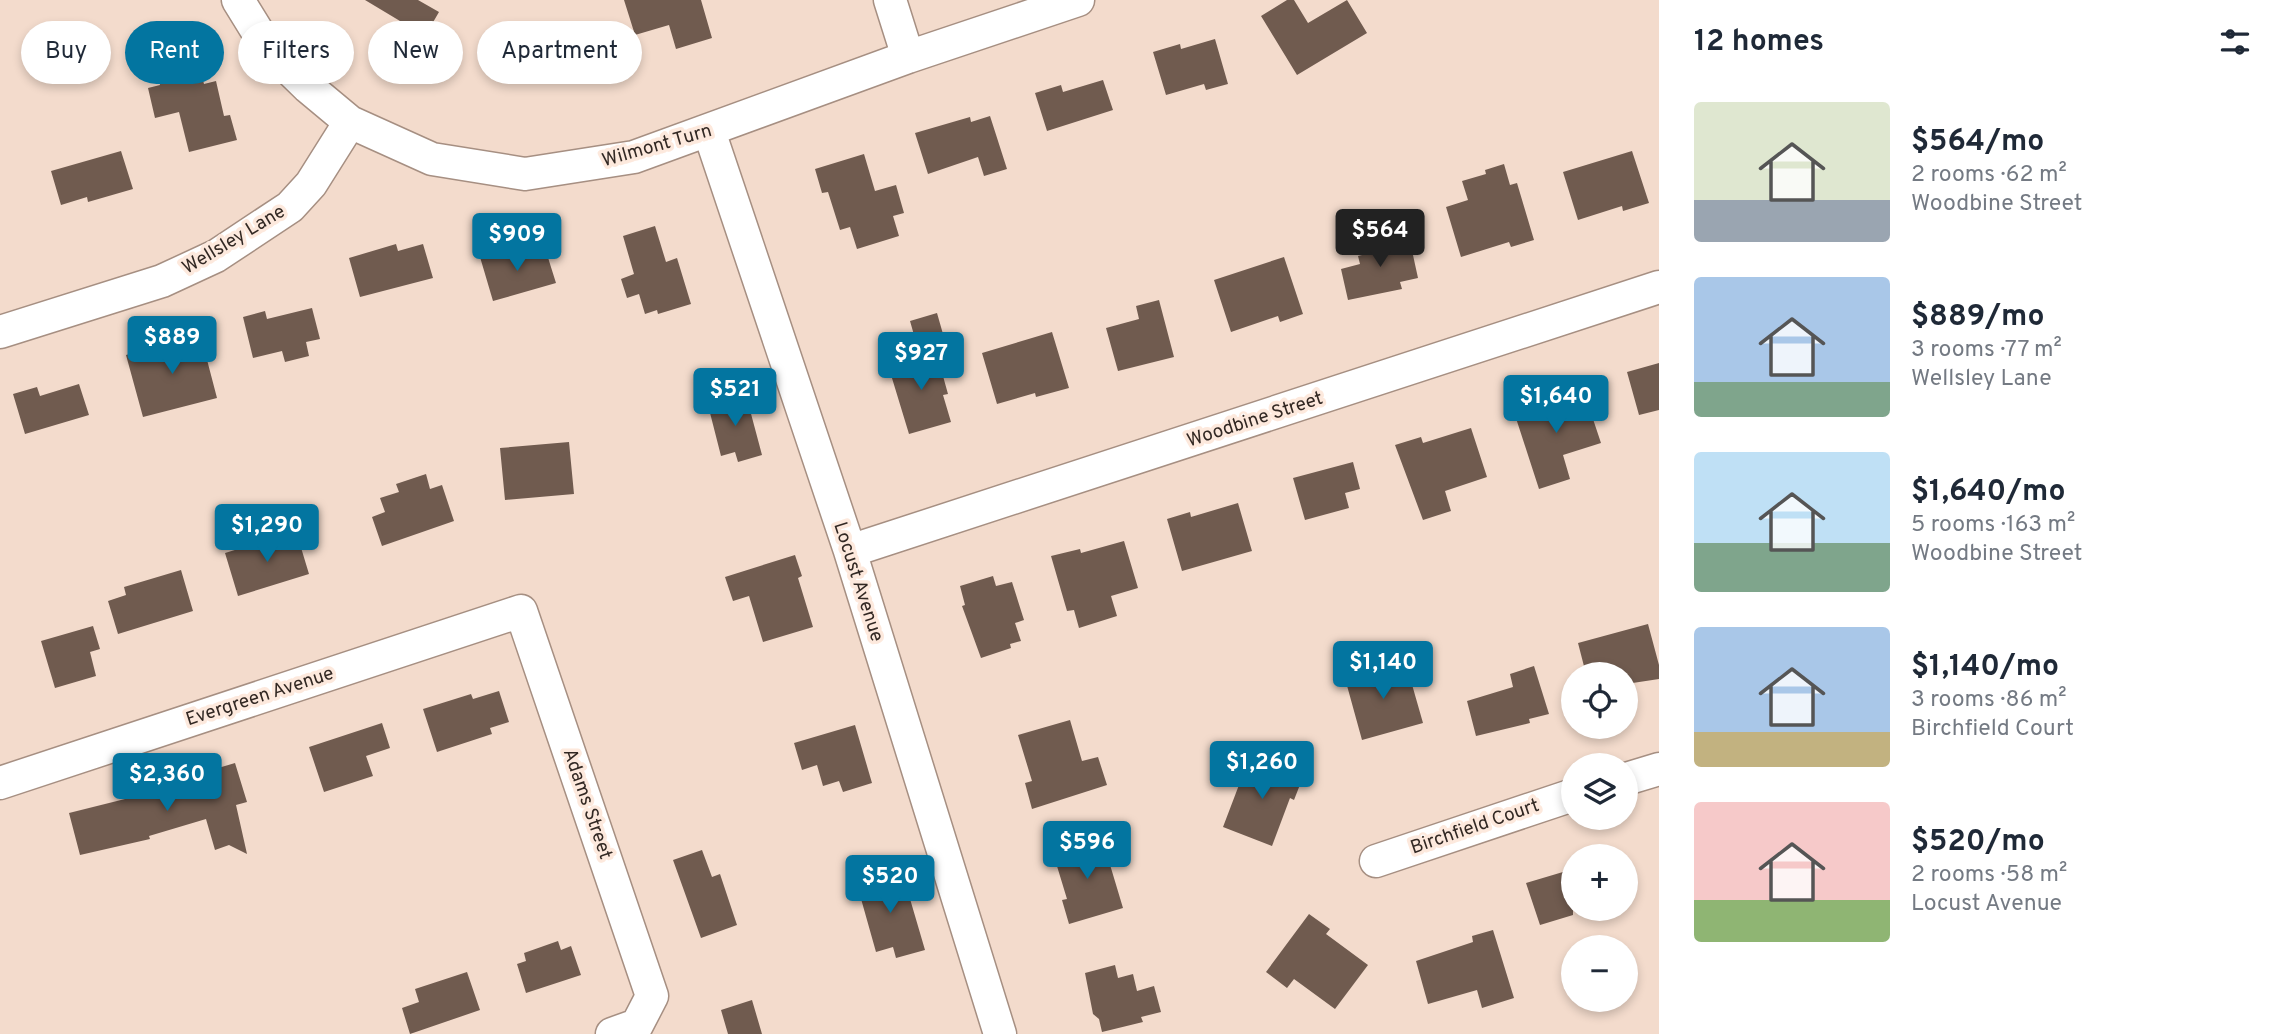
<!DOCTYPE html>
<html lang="en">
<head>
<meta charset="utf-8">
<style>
  :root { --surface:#fff; --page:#f6f6f7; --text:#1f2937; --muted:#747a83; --accent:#0375a0 }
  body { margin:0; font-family:Overpass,sans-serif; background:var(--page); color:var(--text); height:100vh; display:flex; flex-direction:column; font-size:26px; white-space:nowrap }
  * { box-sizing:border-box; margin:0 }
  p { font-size:23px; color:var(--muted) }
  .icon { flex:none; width:38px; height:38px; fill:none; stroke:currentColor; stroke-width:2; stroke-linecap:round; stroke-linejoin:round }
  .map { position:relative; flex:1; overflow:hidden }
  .side { display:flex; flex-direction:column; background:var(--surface); width:630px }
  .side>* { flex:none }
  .top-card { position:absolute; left:21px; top:21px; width:665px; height:63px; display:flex; gap:14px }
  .buttons { position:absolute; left:1561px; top:662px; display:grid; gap:14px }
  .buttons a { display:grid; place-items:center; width:77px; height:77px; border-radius:50%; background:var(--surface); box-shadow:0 4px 10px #0003; font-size:35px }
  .price { position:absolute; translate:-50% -60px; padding:0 16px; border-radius:7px; background:var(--accent); color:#fff; font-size:23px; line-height:46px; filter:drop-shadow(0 2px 4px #0008) }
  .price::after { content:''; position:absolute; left:50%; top:42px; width:21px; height:16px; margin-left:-10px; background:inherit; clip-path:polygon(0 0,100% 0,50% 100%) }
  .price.current { background:#222; color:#fff }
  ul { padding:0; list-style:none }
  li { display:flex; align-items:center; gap:21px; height:175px; padding:0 35px }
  li span { display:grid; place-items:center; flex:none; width:196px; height:140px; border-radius:7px; color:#555 }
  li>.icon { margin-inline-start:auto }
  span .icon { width:84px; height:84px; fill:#fffc; stroke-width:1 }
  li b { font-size:30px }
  h2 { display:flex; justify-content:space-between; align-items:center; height:84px; padding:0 35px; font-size:30px }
  .chip { padding:0 24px; border-radius:32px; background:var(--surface); box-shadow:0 4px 10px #0003; font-size:24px; line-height:63px }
  .chip.current { background:var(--accent); color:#fff }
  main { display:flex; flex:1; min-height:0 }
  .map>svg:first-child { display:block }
  .building { fill:#705b4f }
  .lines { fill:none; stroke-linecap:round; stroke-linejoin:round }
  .minor-casing { stroke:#a68f82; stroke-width:35 }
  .minor { stroke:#fff; stroke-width:32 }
  .labels { text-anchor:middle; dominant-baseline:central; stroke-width:7; stroke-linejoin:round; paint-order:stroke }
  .street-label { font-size:19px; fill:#322823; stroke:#fde9dd }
</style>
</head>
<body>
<main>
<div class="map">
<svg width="1659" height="1034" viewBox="0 0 1659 1034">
  <rect width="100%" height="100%" fill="#f3dbcc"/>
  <path class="building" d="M 365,0 L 418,0 L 439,12 L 425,36 Z
    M 624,0 L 701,0 L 712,38 L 676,49 L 669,25 L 635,35 Z
    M 1287,0 L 1294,0 L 1308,23 L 1347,0 L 1367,33 L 1297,75 L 1261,16 Z
    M 539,38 L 587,42 L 584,73 L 547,70 L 546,81 L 498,77 L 501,41 L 538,44 Z
    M 1215,39 L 1228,84 L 1206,90 L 1204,84 L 1166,95 L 1153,52 L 1180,44 L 1181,49 Z
    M 198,61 L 204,84 L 216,81 L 224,116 L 230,115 L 237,140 L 189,152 L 179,112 L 155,118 L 148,88 L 160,85 L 157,71 Z
    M 1103,80 L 1113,110 L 1047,131 L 1035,93 L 1061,85 L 1063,92 Z
    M 990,116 L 1007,169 L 984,176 L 978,157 L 928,174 L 915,133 L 970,117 L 971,122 Z
    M 121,151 L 133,189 L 88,202 L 87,197 L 61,205 L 51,171 Z
    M 1632,151 L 1649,203 L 1623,211 L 1622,206 L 1578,220 L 1563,172 Z
    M 864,154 L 875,191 L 896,185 L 904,213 L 893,216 L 899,236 L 857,249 L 850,227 L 840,230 L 828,192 L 822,193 L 815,169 Z
    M 1504,164 L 1510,185 L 1517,183 L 1534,240 L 1511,247 L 1509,242 L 1461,257 L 1446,207 L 1468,200 L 1462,181 L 1486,174 L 1485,170 Z
    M 655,226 L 666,262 L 677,258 L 691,304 L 658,314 L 657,310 L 645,314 L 639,294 L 627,298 L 621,279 L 634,274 L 623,236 Z
    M 1394,231 L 1398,249 L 1411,246 L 1418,278 L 1400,282 L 1402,289 L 1348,300 L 1341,269 L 1360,264 L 1358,256 L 1374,252 L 1370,237 Z
    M 396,244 L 398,251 L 423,244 L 433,278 L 360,297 L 349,258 Z
    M 545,248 L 556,283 L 493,301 L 480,257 L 509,249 L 512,258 Z
    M 1284,257 L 1303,314 L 1280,322 L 1278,316 L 1231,332 L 1214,280 Z
    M 1159,300 L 1174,357 L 1118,371 L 1106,328 L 1139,319 L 1136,306 Z
    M 312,308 L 320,339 L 306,342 L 309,356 L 285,362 L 282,351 L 253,358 L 243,317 L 265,311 L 267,319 Z
    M 937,313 L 947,348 L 920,356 L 910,321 Z
    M 1052,332 L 1069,388 L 1036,397 L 1035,393 L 997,404 L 982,353 Z
    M 200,333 L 217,398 L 143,417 L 126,355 Z
    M 936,351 L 948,394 L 943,395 L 951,422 L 909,434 L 888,365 Z
    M 1659,363 L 1659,410 L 1639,415 L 1627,372 Z
    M 79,384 L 89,415 L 25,434 L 13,394 L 37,387 L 40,396 Z
    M 1584,392 L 1601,443 L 1563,455 L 1570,479 L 1539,489 L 1513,409 L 1538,400 L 1540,407 Z
    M 746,395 L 762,455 L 738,462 L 735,452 L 721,456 L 708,405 Z
    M 1471,428 L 1487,477 L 1445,491 L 1451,511 L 1423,520 L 1395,445 L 1421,437 L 1423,443 Z
    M 569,442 L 574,494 L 505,500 L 500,448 Z
    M 1353,462 L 1360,489 L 1345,493 L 1349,508 L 1305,520 L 1293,478 Z
    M 426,474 L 430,489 L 442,485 L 454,521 L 382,546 L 372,517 L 385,512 L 380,498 L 399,492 L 396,484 Z
    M 1238,503 L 1252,551 L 1182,571 L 1167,519 L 1190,512 L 1191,517 Z
    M 296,531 L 309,574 L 238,596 L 225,553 Z
    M 1124,541 L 1138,588 L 1111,596 L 1117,616 L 1079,628 L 1074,610 L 1067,611 L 1051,556 L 1080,549 L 1081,553 Z
    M 795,555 L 802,576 L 798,578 L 813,627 L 763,642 L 749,596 L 733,601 L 725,577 Z
    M 181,570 L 193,611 L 118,634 L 108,601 L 126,595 L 124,587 Z
    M 993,576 L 996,586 L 1012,582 L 1024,620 L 1015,623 L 1021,641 L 1010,644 L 1011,648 L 981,658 L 962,606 L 965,605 L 960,586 Z
    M 1648,624 L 1659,665 L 1659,679 L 1626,684 L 1626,674 L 1586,674 L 1578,643 Z
    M 93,626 L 100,649 L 90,652 L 96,676 L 55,688 L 41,641 Z
    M 1401,661 L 1406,682 L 1411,681 L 1423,723 L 1362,740 L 1346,682 L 1352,674 Z
    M 1534,666 L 1549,714 L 1529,719 L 1530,723 L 1476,736 L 1467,701 L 1513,687 L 1510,674 Z
    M 499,691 L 509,722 L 490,728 L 492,734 L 437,752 L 423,709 L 471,694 L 473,699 Z
    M 1070,720 L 1082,761 L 1098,757 L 1107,785 L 1032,809 L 1025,783 L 1032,781 L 1018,735 Z
    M 382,723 L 390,748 L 366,756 L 373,776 L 324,792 L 309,747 Z
    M 855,725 L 872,783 L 843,792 L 839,781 L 823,786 L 817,765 L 802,770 L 794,743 Z
    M 1250,756 L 1303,777 L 1294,800 L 1290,798 L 1272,846 L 1223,827 Z
    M 235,763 L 247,802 L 236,805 L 247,854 L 229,845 L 215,850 L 206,819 L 149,836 L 150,839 L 80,855 L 69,813 L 169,788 L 168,783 Z
    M 1102,838 L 1123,908 L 1069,924 L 1062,900 L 1067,899 L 1053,853 Z
    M 702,850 L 712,877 L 720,874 L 737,925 L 701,938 L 673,860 Z
    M 1573,869 L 1573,915 L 1540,925 L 1526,883 Z
    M 895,870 L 901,894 L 908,892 L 925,950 L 896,958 L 893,947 L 876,952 L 856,881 Z
    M 1309,914 L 1330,929 L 1326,934 L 1368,965 L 1335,1009 L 1294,979 L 1287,988 L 1266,972 Z
    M 1493,930 L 1514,998 L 1482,1008 L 1477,990 L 1428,1004 L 1416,961 L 1473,942 L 1472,936 Z
    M 558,941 L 561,950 L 571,946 L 581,975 L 526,993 L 517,964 L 526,961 L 524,953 Z
    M 1115,965 L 1118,978 L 1133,974 L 1137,991 L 1154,986 L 1161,1012 L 1141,1017 L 1143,1022 L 1102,1032 L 1099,1019 L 1093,1014 L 1085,973 Z
    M 467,972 L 480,1010 L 410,1034 L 402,1008 L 419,1002 L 415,989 Z
    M 752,1000 L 762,1034 L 728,1034 L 721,1010 Z"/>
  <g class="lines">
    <g class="minor-casing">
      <path id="minor" d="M 238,0 L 267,47 L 308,87 L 350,122 L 432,159 L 525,174 L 634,157 L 908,57 L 1078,0
        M 890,0 L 908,57
        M 709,131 L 850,551 L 1000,1034
        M 0,332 L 162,281 L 216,256 L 290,207 L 311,184 L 350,122
        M 850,551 L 1659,287
        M 1626,779 L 1659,769
        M 0,783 L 521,611 L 652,996 L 637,1025 L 612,1034
        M 1376,861 L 1573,795"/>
    </g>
    <use href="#minor" class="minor"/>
  </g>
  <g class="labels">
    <g class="street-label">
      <text transform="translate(657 146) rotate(-16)">Wilmont Turn</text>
      <text transform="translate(234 240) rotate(-31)">Wellsley Lane</text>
      <text transform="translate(1255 420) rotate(-18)">Woodbine Street</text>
      <text transform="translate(858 582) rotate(72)">Locust Avenue</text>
      <text transform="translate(260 697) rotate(-18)">Evergreen Avenue</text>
      <text transform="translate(587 804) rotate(71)">Adams Street</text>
      <text transform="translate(1475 827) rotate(-19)">Birchfield Court</text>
    </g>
  </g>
</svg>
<div class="buttons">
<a><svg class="icon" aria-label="locate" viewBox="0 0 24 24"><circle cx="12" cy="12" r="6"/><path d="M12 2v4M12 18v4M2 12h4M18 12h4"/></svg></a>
<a><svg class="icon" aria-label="layers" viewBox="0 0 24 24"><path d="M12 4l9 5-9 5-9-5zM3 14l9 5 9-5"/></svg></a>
<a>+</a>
<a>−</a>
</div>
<b class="price current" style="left:1380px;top:269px">$564</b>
<b class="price" style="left:517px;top:273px">$909</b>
<b class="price" style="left:172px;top:376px">$889</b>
<b class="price" style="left:921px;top:392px">$927</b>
<b class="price" style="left:735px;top:428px">$521</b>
<b class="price" style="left:1556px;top:435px">$1,640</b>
<b class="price" style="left:267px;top:564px">$1,290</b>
<b class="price" style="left:1383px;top:701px">$1,140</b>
<b class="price" style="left:1262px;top:801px">$1,260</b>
<b class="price" style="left:167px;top:813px">$2,360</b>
<b class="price" style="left:1087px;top:881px">$596</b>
<b class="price" style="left:890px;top:915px">$520</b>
<div class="top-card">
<a class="chip">Buy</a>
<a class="chip current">Rent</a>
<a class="chip">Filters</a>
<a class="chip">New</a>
<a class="chip">Apartment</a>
</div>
</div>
<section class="side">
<h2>12 homes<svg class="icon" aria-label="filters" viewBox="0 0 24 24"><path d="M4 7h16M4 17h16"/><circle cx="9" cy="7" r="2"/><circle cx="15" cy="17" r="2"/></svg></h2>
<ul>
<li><span style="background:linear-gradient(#dfe7d0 70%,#9aa5b1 0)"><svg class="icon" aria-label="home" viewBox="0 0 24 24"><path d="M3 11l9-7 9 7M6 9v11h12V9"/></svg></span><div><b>$564/mo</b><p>2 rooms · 62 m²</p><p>Woodbine Street</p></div></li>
<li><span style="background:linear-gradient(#a9c7e8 75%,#7fa58c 0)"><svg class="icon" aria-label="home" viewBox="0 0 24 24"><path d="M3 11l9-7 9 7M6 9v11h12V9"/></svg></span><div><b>$889/mo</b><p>3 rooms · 77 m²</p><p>Wellsley Lane</p></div></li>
<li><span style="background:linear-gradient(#bfe0f5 65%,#7fa58c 0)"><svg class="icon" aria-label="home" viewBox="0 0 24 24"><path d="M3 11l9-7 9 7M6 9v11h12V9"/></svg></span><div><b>$1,640/mo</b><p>5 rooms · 163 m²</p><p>Woodbine Street</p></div></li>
<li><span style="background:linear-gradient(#a9c7e8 75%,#c2b280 0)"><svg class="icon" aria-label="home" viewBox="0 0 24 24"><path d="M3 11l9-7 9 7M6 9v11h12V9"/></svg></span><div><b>$1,140/mo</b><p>3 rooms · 86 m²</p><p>Birchfield Court</p></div></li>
<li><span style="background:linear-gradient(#f6c9c9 70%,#8fb573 0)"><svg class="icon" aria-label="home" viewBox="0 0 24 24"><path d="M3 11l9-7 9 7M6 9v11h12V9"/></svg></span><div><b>$520/mo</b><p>2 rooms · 58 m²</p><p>Locust Avenue</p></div></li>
</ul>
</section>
</main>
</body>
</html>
